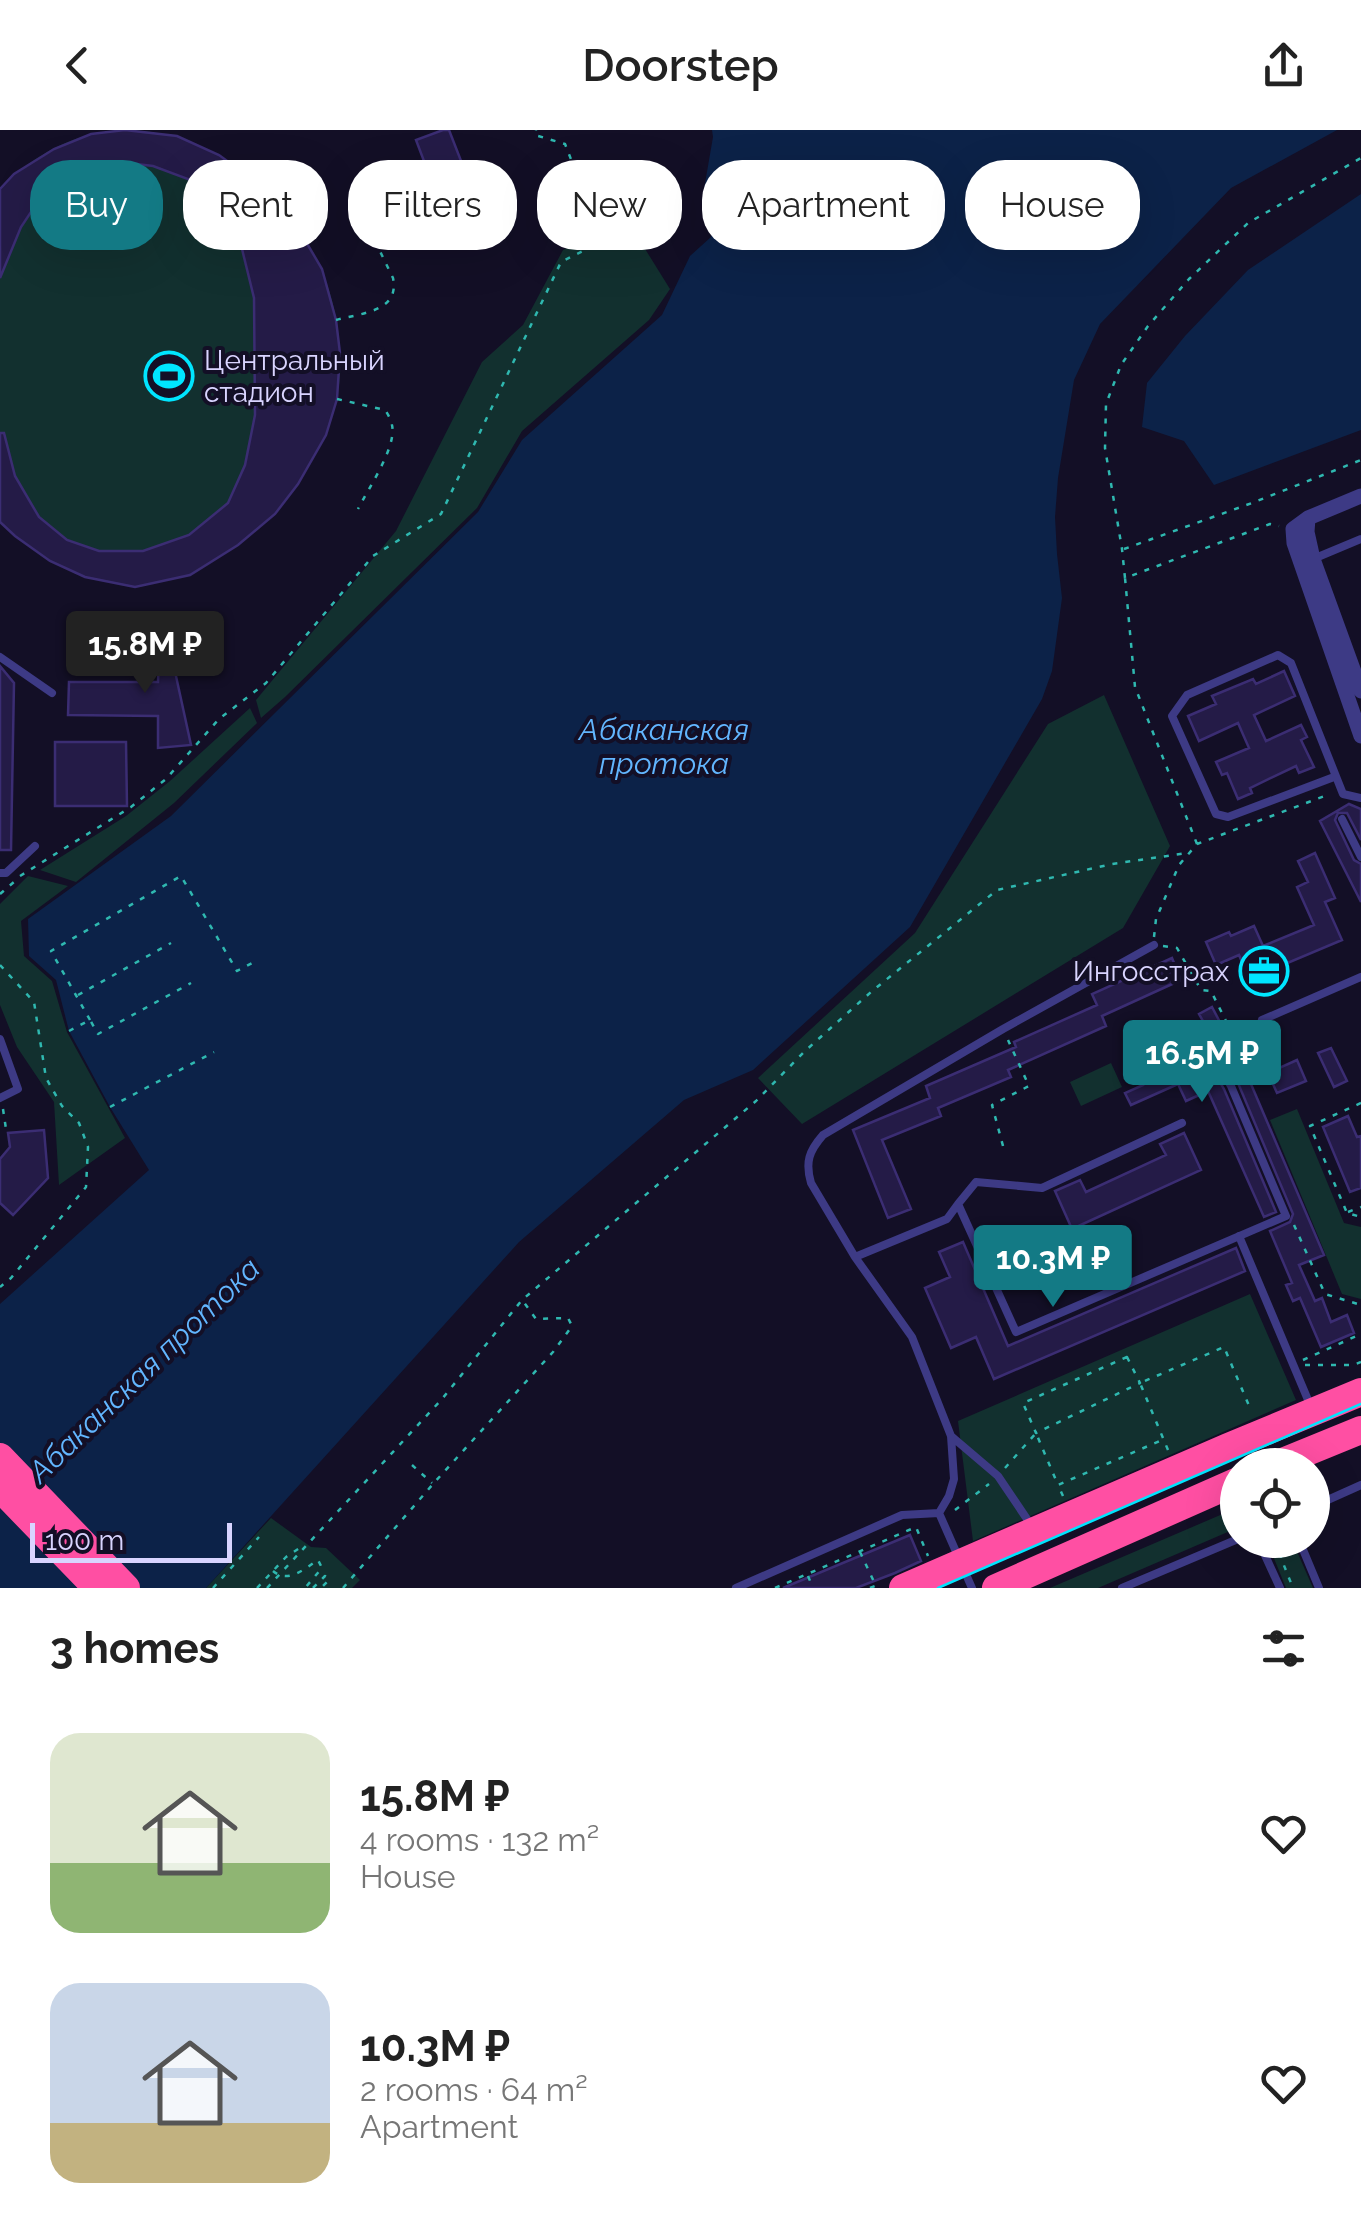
<!DOCTYPE html>
<html lang="en">
<head>
<meta charset="utf-8">
<style>
  :root { --surface:#fff; --page:#f6f6f6; --text:#222; --muted:#767676; --accent:#137a85 }
  body { margin:0; font-family:Raleway,sans-serif; background:var(--page); color:var(--text); height:100vh; display:flex; flex-direction:column; font-size:38px; white-space:nowrap }
  * { box-sizing:border-box; margin:0 }
  p { font-size:32px; color:var(--muted) }
  .icon { flex:none; width:55px; height:55px; fill:none; stroke:currentColor; stroke-width:2; stroke-linecap:round; stroke-linejoin:round }
  .map { position:relative; height:1458px; overflow:hidden }
  .side { display:flex; flex-direction:column; background:var(--surface); flex:1 }
  .side>* { flex:none }
  .banner { position:absolute; left:30px; top:30px; width:1302px; height:90px; display:flex; gap:20px }
  .controls { position:absolute; left:1220px; top:1318px; display:grid; gap:20px }
  .controls a { display:grid; place-items:center; width:110px; height:110px; border-radius:50%; background:var(--surface); box-shadow:0 10px 40px #0002; font-size:50px }
  .scale { position:absolute; left:30px; bottom:25px; width:202px; box-sizing:border-box; padding-left:10px; border:5px solid #d9d4ff; border-top:0; font-size:28px; line-height:35px; white-space:nowrap; color:#d9d4ff; -webkit-text-stroke:8px #130f26; paint-order:stroke }
  .price { position:absolute; translate:-50% -85px; padding:0 22px; border-radius:10px; background:var(--accent); color:#fff; font-size:32px; line-height:65px; filter:drop-shadow(0 2px 5px #0008) }
  .price::after { content:''; position:absolute; left:50%; top:60px; width:30px; height:22px; margin-left:-15px; background:inherit; clip-path:polygon(0 0,100% 0,50% 100%) }
  .price.active { background:#222; color:#fff }
  ul { padding:0; list-style:none }
  li { display:flex; align-items:center; gap:30px; height:250px; padding:0 50px }
  li span { display:grid; place-items:center; flex:none; width:280px; height:200px; border-radius:30px; color:#555 }
  li>.icon { margin-inline-start:auto }
  span .icon { width:120px; height:120px; fill:#fffc; stroke-width:1 }
  li b { font-size:42px }
  h2 { display:flex; justify-content:space-between; align-items:center; height:120px; padding:0 50px; font-size:42px }
  .chip { padding:0 35px; border-radius:40px; background:var(--surface); box-shadow:0 10px 40px #0002; font-size:35px; line-height:90px }
  .chip.active { background:var(--accent); color:#fff }
  header { display:flex; justify-content:space-between; align-items:center; height:130px; padding:0 50px; background:var(--surface); font-size:45px; font-weight:600 }
  .map>svg:first-child { display:block }
  .green { fill:#12302f }
  .water { fill:#0c2248 }
  .building { fill:#241b47; stroke:#3b2d73; stroke-width:2.5 }
  .lines { fill:none; stroke-linecap:round; stroke-linejoin:round }
  .path { stroke:#2fb8b0; stroke-width:2.5; stroke-dasharray:5 8; stroke-linecap:butt }
  .lane { stroke:#3d3a85; stroke-width:8 }
  .street { stroke:#3d3a85; stroke-width:15 }
  .highway { stroke:#ff4fa3; stroke-width:28 }
  .tram { stroke:#00e5ff; stroke-width:2.5 }
  .labels { text-anchor:middle; dominant-baseline:central; stroke-width:8; stroke-linejoin:round; paint-order:stroke }
  .poi-label { font-size:28px; fill:#d9d4ff; stroke:#130f26; text-anchor:start }
  .water-label { font-size:30px; font-style:italic; fill:#62b6ff; stroke:#130f26 }
</style>
</head>
<body>
<header><svg class="icon" aria-label="back" viewBox="0 0 24 24"><path d="M15 5l-7 7 7 7"/></svg>Doorstep<svg class="icon" aria-label="share" viewBox="0 0 24 24"><path d="M12 15V3M7 8l5-5 5 5M5 13v7h14v-7"/></svg></header>
<div class="map">
<svg width="1361" height="1458" viewBox="0 0 1361 1458">
  <rect width="100%" height="100%" fill="#130f26"/>
  <path class="green" d="M 125,0 C 186,0 246,33 283,80 C 297,98 311,116 320,137 C 338,175 346,232 336,272 C 330,295 320,314 309,335 C 288,371 262,400 226,422 C 199,439 189,445 157,452 C 150,454 142,457 135,457 C 128,457 119,454 112,453 C 69,443 33,423 0,392 L 0,59 C 23,34 58,12 92,4 C 103,2 114,1 125,0 Z
    M 621,94 L 637,106 L 670,159 L 649,190 L 522,301 L 477,378 L 285,567 L 261,588 L 256,570 L 396,401 L 482,232 L 523,195 L 563,120 Z
    M 1104,565 L 1170,716 L 1123,798 L 802,994 L 758,948 L 915,803 L 1048,594 Z
    M 250,578 L 257,593 L 174,673 L 76,752 L 40,740 L 126,686 L 170,651 Z
    M 28,746 L 68,756 L 21,791 L 24,826 L 52,851 L 67,902 L 125,1008 L 59,1055 L 54,972 L 17,917 L 0,875 L 0,774 Z
    M 1111,933 L 1122,957 L 1081,976 L 1070,952 Z
    M 1297,979 L 1344,1093 L 1361,1097 L 1361,1169 L 1342,1164 L 1270,990 Z
    M 1250,1164 L 1296,1270 L 973,1411 L 958,1291 Z
    M 1232,1380 L 1237,1398 L 1098,1458 L 1050,1458 Z
    M 271,1388 L 311,1417 L 326,1418 L 360,1450 L 352,1458 L 206,1458 Z
    M 1269,1410 L 1292,1410 L 1313,1458 L 1286,1458 L 1269,1416 Z"/>
  <path class="water" d="M 712,0 L 1337,0 L 1231,58 L 1100,194 L 1074,250 L 1058,348 L 1055,387 L 1057,424 L 1062,468 L 1052,541 L 1042,569 L 910,797 L 753,940 L 684,970 L 519,1112 L 206,1458 L 0,1458 L 0,1174 L 149,1040 L 110,977 L 69,901 L 56,850 L 29,826 L 28,789 L 171,686 L 478,382 L 522,310 L 662,185 L 690,126 L 711,107 L 714,89 L 703,65 L 713,7 Z
    M 1361,64 L 1361,300 L 1214,355 L 1184,311 L 1142,297 L 1147,253 L 1185,206 L 1248,140 Z"/>
  <path class="building" d="M 125,0 L 177,6 L 219,25 L 267,60 L 302,105 L 322,139 L 336,190 L 340,223 L 337,269 L 326,305 L 298,354 L 275,384 L 238,415 L 190,445 L 135,457 L 85,447 L 50,431 L 15,406 L 0,392 L 0,303 L 4,303 L 15,346 L 39,387 L 67,410 L 99,421 L 143,421 L 189,405 L 228,373 L 245,335 L 255,285 L 254,168 L 242,119 L 223,80 L 188,49 L 153,36 L 120,32 L 76,40 L 45,61 L 21,97 L 0,148 L 0,59 L 14,44 L 54,19 L 91,4 Z
    M 443,0 L 449,0 L 477,72 L 444,84 L 416,10 Z
    M 217,506 L 221,524 L 174,537 L 191,615 L 158,618 L 158,586 L 68,585 L 69,552 L 158,552 L 159,526 L 188,526 L 185,515 Z
    M 0,536 L 14,553 L 11,720 L 0,720 Z
    M 1284,541 L 1295,566 L 1254,585 L 1266,611 L 1301,595 L 1307,607 L 1301,610 L 1314,637 L 1299,643 L 1296,636 L 1250,658 L 1252,663 L 1238,669 L 1227,643 L 1222,645 L 1216,632 L 1249,618 L 1238,593 L 1199,611 L 1188,586 L 1216,574 L 1212,566 L 1253,549 L 1256,554 Z
    M 55,612 L 126,612 L 127,676 L 55,676 Z
    M 1349,674 L 1361,679 L 1361,710 L 1347,683 L 1338,683 L 1335,690 L 1354,730 L 1361,734 L 1361,772 L 1320,691 Z
    M 1315,723 L 1335,768 L 1325,772 L 1342,810 L 1271,840 L 1269,837 L 1248,846 L 1239,825 L 1216,835 L 1206,812 L 1229,802 L 1231,806 L 1254,796 L 1263,816 L 1314,795 L 1297,757 L 1308,752 L 1298,731 Z
    M 1172,828 L 1181,850 L 1102,886 L 1106,896 L 1008,940 L 1011,947 L 938,978 L 941,986 L 882,1010 L 911,1079 L 888,1088 L 853,1000 L 930,968 L 926,956 L 1016,917 L 1014,912 L 1097,875 L 1092,864 Z
    M 1212,877 L 1245,940 L 1324,1125 L 1299,1135 L 1315,1171 L 1322,1168 L 1331,1192 L 1347,1185 L 1354,1203 L 1321,1217 L 1300,1168 L 1293,1171 L 1286,1155 L 1292,1153 L 1270,1101 L 1290,1092 L 1293,1084 L 1238,953 L 1199,884 Z
    M 1196,911 L 1224,959 L 1276,1082 L 1264,1087 L 1208,961 L 1186,971 L 1178,954 L 1131,975 L 1125,963 L 1143,955 L 1132,931 L 1145,925 L 1153,944 L 1173,935 L 1168,926 Z
    M 1331,918 L 1347,951 L 1334,957 L 1318,923 Z
    M 1297,930 L 1306,951 L 1277,963 L 1268,943 Z
    M 1348,986 L 1357,1007 L 1361,1006 L 1361,1058 L 1350,1062 L 1323,997 Z
    M 44,1000 L 48,1048 L 13,1085 L 0,1073 L 0,1029 L 10,1017 L 8,1003 Z
    M 1184,1003 L 1201,1040 L 1072,1099 L 1055,1061 L 1080,1050 L 1086,1062 L 1166,1025 L 1160,1014 Z
    M 963,1112 L 1008,1216 L 1236,1118 L 1245,1141 L 994,1249 L 976,1207 L 951,1218 L 925,1158 L 950,1147 L 939,1122 Z
    M 910,1405 L 921,1431 L 895,1443 L 856,1458 L 783,1458 Z"/>
  <g class="lines">
    <path class="path" d="M 336,190 C 361,183 400,182 393,148 L 358,76
      M 337,269 L 385,280 C 388,284 391,290 392,295 C 397,317 368,359 358,379
      M 1124,419 L 1252,373 L 1361,330
      M 1125,448 L 1122,419 L 1105,318 L 1106,274 L 1121,235 L 1148,196 L 1189,149 L 1248,93 L 1361,28
      M 1197,714 L 1135,557 L 1125,448 L 1270,394 L 1279,396
      M 20,746 L 131,677 L 166,649 L 219,589 L 266,553 L 373,426 L 441,384 L 561,132 L 603,111 L 565,14 L 535,5 L 536,0
      M 0,764 L 14,752
      M 1154,807 L 1156,789 L 1179,735 L 1197,714 L 1330,664
      M 1163,816 L 1177,818 L 1201,860 L 1211,861 L 1254,947 L 1242,954
      M 0,835 L 34,872 L 46,948 L 62,976 L 79,993 L 88,1017 L 86,1057 L 11,1148 L 0,1157
      M 78,865 L 171,813
      M 90,890 L 51,821 L 181,746 L 237,841 L 258,830
      M 69,901 L 90,890 L 98,904 L 191,853
      M 1361,973 L 1310,996 L 1347,1083 L 1361,1087
      M 110,977 L 214,922
      M 3,979 L 6,999
      M 1003,1016 L 992,975 L 1029,956 L 1008,910
      M 1348,1082 L 1361,1077
      M 1294,1095 L 1325,1164 L 1361,1175
      M 1127,1227 L 1140,1253 L 1036,1303 L 1023,1273 Z
      M 1303,1230 L 1361,1204
      M 1305,1235 L 1353,1235 L 1361,1232
      M 1168,1320 L 1140,1253 L 1224,1217 L 1250,1278
      M 412,1335 L 432,1353
      M 1005,1338 L 1036,1303 L 1058,1355
      M 1063,1366 L 1058,1355 L 1162,1310
      M 955,1380 L 989,1354
      M 1280,1410 L 1281,1428 L 1293,1458
      M 1271,1411 L 1280,1425
      M 860,1422 L 875,1454
      M 273,1441 C 288,1454 304,1439 318,1430 L 322,1438 L 305,1458
      M 808,1446 L 813,1458
      M 213,1458 L 259,1407
      M 257,1458 L 286,1427 L 301,1417
      M 267,1458 L 442,1269 L 522,1170 L 756,971 L 805,921 L 871,862 L 997,760 L 1112,734 L 1187,723
      M 313,1458 L 325,1446 L 329,1450 L 321,1458
      M 343,1458 L 433,1354 L 553,1222 L 572,1196 L 568,1188 L 536,1189 L 523,1171
      M 775,1458 L 916,1397 L 928,1426
      M 870,1458 L 882,1453"/>
    <path class="lane" d="M 1313,429 L 1361,409
      M 0,527 L 52,563
      M 1334,647 L 1228,687 L 1216,684 L 1172,586 L 1187,565 L 1278,525 L 1291,533 L 1343,664 L 1361,668
      M 1342,689 L 1361,727
      M 0,743 L 6,743 L 35,716
      M 1262,890 L 1361,847
      M 0,909 L 18,959 L 0,968
      M 958,1074 L 976,1052 L 1042,1058 L 1182,993
      M 1239,1106 L 1311,1277
      M 855,1127 L 947,1089 L 958,1074 L 1016,1202 L 1286,1086 L 1231,956 L 1199,901 L 1154,925
      M 951,1306 L 998,1346 L 1031,1395
      M 1312,1377 L 1361,1355
      M 1258,1410 L 1280,1458
      M 1299,1410 L 1319,1458
      M 736,1458 L 902,1385 L 939,1383
      M 972,1458 L 939,1383 L 949,1366 L 954,1349 L 951,1306 L 912,1207 L 855,1127 L 811,1053 C 805,1032 809,1021 823,1005 L 1003,899 L 1154,815
      M 1122,1458 L 1238,1409"/>
    <path class="street" d="M 1361,366 L 1308,388 L 1293,399 L 1294,413 L 1361,606
      M 1308,388 L 1307,402 L 1313,429 L 1361,561"/>
    <path class="highway" d="M 0,1327 L 126,1458
      M 1275,1335 L 1361,1300
      M 0,1358 L 97,1458
      M 903,1458 L 1228,1317 L 1361,1262
      M 996,1458 L 1238,1351"/>
    <path class="tram" d="M 938,1458 L 1361,1274"/>
  </g>
  <defs>
    <g id="stadium-ring" transform="scale(2.5)"><circle r="9.5" fill="#130f26" stroke="#00e5ff" stroke-width="1.5"/><path d="M0-5a6.5 5 0 1 0 0 10a6.5 5 0 1 0 0-10ZM-3.5-1.8h7v3.6h-7Z" fill="#00e5ff"/></g>
    <g id="office-ring" transform="scale(2.5)"><circle r="9.5" fill="#130f26" stroke="#00e5ff" stroke-width="1.5"/><path d="M-6-3h4V-5.5h4V-3h4V5H-6ZM-1-4.5V-3h2v-1.5ZM-6 0V1H6V0Z" fill="#00e5ff"/></g>
  </defs>
  <g fill-rule="evenodd">
    <use href="#stadium-ring" x="169" y="246"/>
    <use href="#office-ring" x="1264" y="841"/>
  </g>
  <g class="labels">
    <g class="poi-label">
      <text x="204" y="230">Центральный<tspan x="204" dy="32">стадион</tspan></text>
      <text x="1229" y="841" text-anchor="end">Ингосстрах</text>
    </g>
    <g class="water-label">
      <text x="664" y="599">Абаканская<tspan x="664" dy="34">протока</tspan></text>
      <text transform="translate(144 1240) rotate(-44)">Абаканская протока</text>
    </g>
  </g>
</svg>
<div class="controls">
<a><svg class="icon" aria-label="locate" viewBox="0 0 24 24"><circle cx="12" cy="12" r="6"/><path d="M12 2v4M12 18v4M2 12h4M18 12h4"/></svg></a>
</div>
<div class="scale">100 m</div>
<b class="price active" style="left:145px;top:566px">15.8M ₽</b>
<b class="price" style="left:1202px;top:975px">16.5M ₽</b>
<b class="price" style="left:1053px;top:1180px">10.3M ₽</b>
<div class="banner">
<a class="chip active">Buy</a>
<a class="chip">Rent</a>
<a class="chip">Filters</a>
<a class="chip">New</a>
<a class="chip">Apartment</a>
<a class="chip">House</a>
</div>
</div>
<section class="side">
<h2>3 homes<svg class="icon" aria-label="filters" viewBox="0 0 24 24"><path d="M4 7h16M4 17h16"/><circle cx="9" cy="7" r="2"/><circle cx="15" cy="17" r="2"/></svg></h2>
<ul>
<li><span style="background:linear-gradient(#dfe7d0 65%,#8fb573 0)"><svg class="icon" aria-label="home" viewBox="0 0 24 24"><path d="M3 11l9-7 9 7M6 9v11h12V9"/></svg></span><div><b>15.8M ₽</b><p>4 rooms · 132 m²</p><p>House</p></div><svg class="icon" aria-label="heart" viewBox="0 0 24 24"><path d="M12 20l-8-8c-3-5 5-10 8-4 3-6 11-1 8 4z"/></svg></li>
<li><span style="background:linear-gradient(#c9d6e8 70%,#c2b280 0)"><svg class="icon" aria-label="home" viewBox="0 0 24 24"><path d="M3 11l9-7 9 7M6 9v11h12V9"/></svg></span><div><b>10.3M ₽</b><p>2 rooms · 64 m²</p><p>Apartment</p></div><svg class="icon" aria-label="heart" viewBox="0 0 24 24"><path d="M12 20l-8-8c-3-5 5-10 8-4 3-6 11-1 8 4z"/></svg></li>
</ul>
</section>
</body>
</html>
